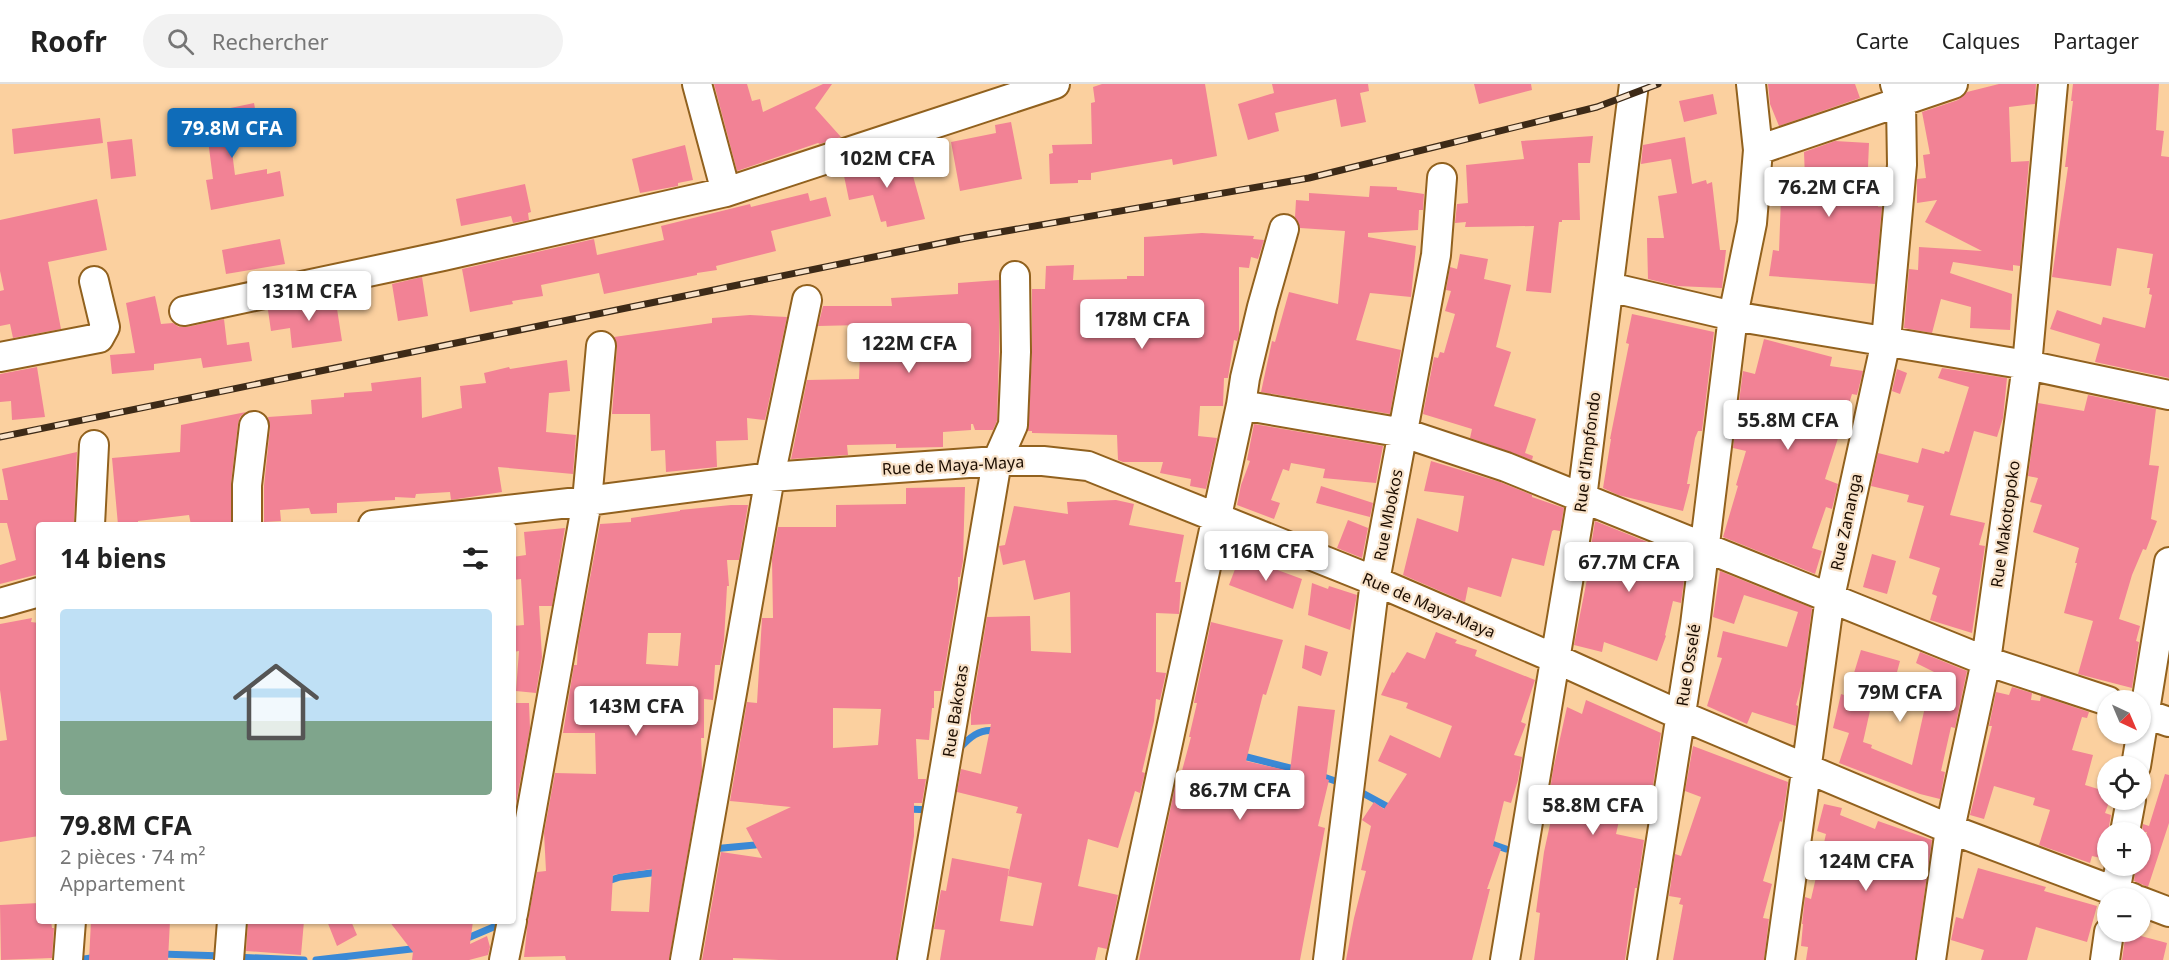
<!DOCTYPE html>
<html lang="fr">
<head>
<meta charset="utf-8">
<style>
  :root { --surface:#fff; --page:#f2f2f2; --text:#222; --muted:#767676; --line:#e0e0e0; --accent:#0f6cb9 }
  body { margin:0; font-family:"Noto Sans",sans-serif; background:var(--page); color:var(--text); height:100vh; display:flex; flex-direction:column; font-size:22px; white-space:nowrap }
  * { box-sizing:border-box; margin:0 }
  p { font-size:20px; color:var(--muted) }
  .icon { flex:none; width:33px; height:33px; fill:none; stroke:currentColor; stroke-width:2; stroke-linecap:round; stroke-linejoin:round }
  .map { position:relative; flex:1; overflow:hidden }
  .sheet { position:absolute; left:36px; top:438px; width:480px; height:402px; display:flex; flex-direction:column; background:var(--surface); border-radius:6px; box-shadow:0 2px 4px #0004 }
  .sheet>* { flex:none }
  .needle { width:39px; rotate:136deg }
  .controls { position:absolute; left:2097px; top:606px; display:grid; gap:12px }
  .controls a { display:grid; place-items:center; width:54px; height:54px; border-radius:50%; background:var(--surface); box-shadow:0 2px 4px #0004; font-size:30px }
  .price { position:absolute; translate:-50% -51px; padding:0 14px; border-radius:6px; background:#fff; color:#222; font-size:20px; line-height:39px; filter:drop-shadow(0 2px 3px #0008) }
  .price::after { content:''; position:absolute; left:50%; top:36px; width:18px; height:14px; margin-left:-9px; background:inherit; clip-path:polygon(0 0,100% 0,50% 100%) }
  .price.current { background:var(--accent); color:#fff }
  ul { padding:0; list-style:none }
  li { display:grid; align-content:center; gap:12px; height:318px; padding:0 24px }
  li+li { border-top:2px solid var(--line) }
  li span { display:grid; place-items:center; height:186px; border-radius:6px; color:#555 }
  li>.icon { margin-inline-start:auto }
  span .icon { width:108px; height:108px; fill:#fffc; stroke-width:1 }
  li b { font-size:26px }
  h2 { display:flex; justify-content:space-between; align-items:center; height:72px; padding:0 24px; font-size:26px }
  header { display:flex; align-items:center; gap:36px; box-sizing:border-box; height:84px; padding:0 30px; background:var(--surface); border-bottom:2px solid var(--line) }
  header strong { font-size:28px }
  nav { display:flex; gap:33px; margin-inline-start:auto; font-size:21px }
  .search { width:420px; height:54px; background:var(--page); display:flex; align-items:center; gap:15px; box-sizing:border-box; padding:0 21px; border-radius:33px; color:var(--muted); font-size:22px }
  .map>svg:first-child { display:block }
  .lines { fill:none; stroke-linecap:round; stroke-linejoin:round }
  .stream { stroke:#3b89d5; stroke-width:7 }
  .building { fill:#f28295; fill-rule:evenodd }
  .minor-casing { stroke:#91611e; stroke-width:32 }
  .minor { stroke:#fff; stroke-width:28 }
  .rail-casing { stroke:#3d2a17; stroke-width:7 }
  .rail { stroke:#f8e2c9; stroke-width:4.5; stroke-dasharray:14; stroke-linecap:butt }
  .labels { text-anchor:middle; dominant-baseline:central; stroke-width:4.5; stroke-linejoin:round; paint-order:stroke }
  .street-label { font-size:16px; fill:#1c0d00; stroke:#f8e2c9 }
</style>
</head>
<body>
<header>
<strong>Roofr</strong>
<div class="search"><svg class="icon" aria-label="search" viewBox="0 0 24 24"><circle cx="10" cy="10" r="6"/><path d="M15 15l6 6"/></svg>Rechercher</div>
<nav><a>Carte</a><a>Calques</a><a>Partager</a></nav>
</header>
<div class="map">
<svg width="2169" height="876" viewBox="0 0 2169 876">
  <rect width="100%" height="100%" fill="#fbd09f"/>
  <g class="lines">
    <path class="stream" d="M 958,666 C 969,654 979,644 996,647
      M 1239,671 L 1298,686
      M 1318,691 L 1344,700
      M 1357,706 L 1392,725
      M 907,725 L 932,726
      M 1486,758 L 1506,765
      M 712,765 L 755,761 L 763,757
      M 605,798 L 620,793 L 659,788
      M 463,856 L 503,839
      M 160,870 L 224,872
      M 235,873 L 304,876
      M 77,876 L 98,873
      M 316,876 L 420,864"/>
  </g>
  <path class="building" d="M 714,0 L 747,0 L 752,17 L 760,15 L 763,28 L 823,0 L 832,0 L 815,24 L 841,53 L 820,60 L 818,59 L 737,87 Z
    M 1102,0 L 1205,0 L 1217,72 L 1173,81 L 1172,75 L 1091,89 L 1091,96 L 1078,96 L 1078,99 L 1050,100 L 1049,70 L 1053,69 L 1052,61 L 1092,60 L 1091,19 L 1095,18 L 1093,3 Z
    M 1272,0 L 1368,0 L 1369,7 L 1360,9 L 1366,38 L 1341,43 L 1336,15 L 1275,29 L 1279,47 L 1248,56 L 1238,20 L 1274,9 Z
    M 1474,0 L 1531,0 L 1532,6 L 1479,20 Z
    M 1768,0 L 1855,0 L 1860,14 L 1779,42 L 1770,20 Z
    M 1999,0 L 2036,0 L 2035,20 L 2009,23 L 2011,78 L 2029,77 L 2020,182 L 2013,181 L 2013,187 L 1953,178 L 1950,189 L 2012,210 L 2010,246 L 1970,244 L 1971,223 L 1941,215 L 1932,249 L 1904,244 L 1909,185 L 1918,186 L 1919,163 L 1982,167 L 1925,138 L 1937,116 L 1917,119 L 1917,95 L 1926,94 L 1923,71 L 1930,70 L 1922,28 L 1958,16 L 1967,8 Z
    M 2073,0 L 2159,0 L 2156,46 L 2164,47 L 2161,72 L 2169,73 L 2169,294 L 2095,278 L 2100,260 L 2050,245 L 2057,226 L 2101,241 L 2103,233 L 2145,244 L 2152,211 L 2149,210 L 2150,204 L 2147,204 L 2153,170 L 2117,164 L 2111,202 L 2052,193 L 2068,83 L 2065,83 L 2073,17 L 2071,17 Z
    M 1713,10 L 1717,30 L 1684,38 L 1679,17 Z
    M 254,19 L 259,46 L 230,52 L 235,91 L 267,85 L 267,90 L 280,87 L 284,112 L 211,126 L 206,96 L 213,95 L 208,56 L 193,59 L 188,33 Z
    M 100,34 L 103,59 L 14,70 L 12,45 Z
    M 1011,38 L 1022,95 L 960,107 L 951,58 L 996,49 L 995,41 Z
    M 1593,52 L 1590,79 L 1578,79 L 1580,136 L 1562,136 L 1562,138 L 1559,138 L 1551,209 L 1526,207 L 1534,142 L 1465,143 L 1466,138 L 1455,139 L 1457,120 L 1468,119 L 1466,81 L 1524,75 L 1521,57 Z
    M 1685,53 L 1692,100 L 1706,96 L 1707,100 L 1712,98 L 1720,166 L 1726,166 L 1722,204 L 1677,202 L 1648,195 L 1647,154 L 1664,154 L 1658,112 L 1677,109 L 1671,75 L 1641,80 L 1643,61 Z
    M 132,55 L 136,92 L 111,95 L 107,58 Z
    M 1835,57 L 1869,59 L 1867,107 L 1879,107 L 1878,123 L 1882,123 L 1875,200 L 1769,192 L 1773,166 L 1779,167 L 1781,114 L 1771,114 L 1772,95 L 1805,95 L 1804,68 Z
    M 685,61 L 693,96 L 678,99 L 678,102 L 640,109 L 632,75 Z
    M 906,67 L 925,135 L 887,143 L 886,137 L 881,138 L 873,111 L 849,116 L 843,87 Z
    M 525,100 L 531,128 L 528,129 L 529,136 L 513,139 L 511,132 L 461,142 L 456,115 Z
    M 1370,102 L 1397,103 L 1397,106 L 1424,110 L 1423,126 L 1419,126 L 1418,146 L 1368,149 L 1368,153 L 1416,162 L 1411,213 L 1370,209 L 1356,256 L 1401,266 L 1390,330 L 1261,308 L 1272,257 L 1275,258 L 1289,208 L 1338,220 L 1345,147 L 1300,144 L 1295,133 L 1296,116 L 1309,117 L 1309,109 L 1369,113 Z
    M 808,109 L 810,117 L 826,113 L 831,132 L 771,147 L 776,167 L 716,182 L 717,186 L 697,189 L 697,191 L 604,210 L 599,189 L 541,201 L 543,212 L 512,217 L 513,220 L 470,228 L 462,185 L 594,155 L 597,171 L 664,156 L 661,142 L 750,120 L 751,123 Z
    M 97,115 L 107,166 L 48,178 L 61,245 L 13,254 L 10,240 L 0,242 L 0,207 L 4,206 L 0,187 L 0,136 Z
    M 1202,149 L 1254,152 L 1253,155 L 1264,156 L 1258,175 L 1251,173 L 1249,184 L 1239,183 L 1239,250 L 1237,257 L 1234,256 L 1228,294 L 1224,294 L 1223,322 L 1200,322 L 1198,352 L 1217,354 L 1206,405 L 1190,402 L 1191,395 L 1160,389 L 1163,378 L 1123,378 L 1118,376 L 1117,351 L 1032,349 L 1032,347 L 1028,347 L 1032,269 L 1032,205 L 1045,205 L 1046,182 L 1074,181 L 1073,196 L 1127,195 L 1127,192 L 1144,192 L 1144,153 Z
    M 280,155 L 285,180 L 226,190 L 222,166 Z
    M 1460,170 L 1488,175 L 1484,195 L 1511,201 L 1496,263 L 1511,268 L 1494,322 L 1536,335 L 1525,369 L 1533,372 L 1532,376 L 1470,354 L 1472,345 L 1423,330 L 1434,273 L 1438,274 L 1440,268 L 1444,269 L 1455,230 L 1445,227 L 1451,207 L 1446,206 L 1450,183 L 1457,185 Z
    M 422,193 L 428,232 L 398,237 L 392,200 Z
    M 999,196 L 999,268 L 997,337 L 993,346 L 975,346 L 973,340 L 971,340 L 971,346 L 943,348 L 943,363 L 896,364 L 896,360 L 847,361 L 848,371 L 791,375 L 807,296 L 859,295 L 861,241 L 818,242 L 823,222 L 892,222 L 891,214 L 958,210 L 958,199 Z
    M 155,212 L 161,240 L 173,239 L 179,243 L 187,243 L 224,235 L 227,261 L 249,258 L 252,277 L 203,284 L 201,274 L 154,280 L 154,286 L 112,290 L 110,271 L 135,269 L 126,219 Z
    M 335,212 L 342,257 L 292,264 L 290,244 L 271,247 L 268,226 Z
    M 1632,230 L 1714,248 L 1702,347 L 1698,347 L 1695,354 L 1687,400 L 1690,400 L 1683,427 L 1618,411 L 1603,404 L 1611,355 L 1610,355 L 1629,260 L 1626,259 Z
    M 750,231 L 787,233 L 765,336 L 747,334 L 748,356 L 716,357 L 717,383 L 666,388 L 665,366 L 651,367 L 650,330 L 612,330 L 617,263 L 614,253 L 712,239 L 712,234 Z
    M 1764,255 L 1832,273 L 1830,282 L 1863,287 L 1857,311 L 1852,310 L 1825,395 L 1838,400 L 1832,425 L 1826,423 L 1812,464 L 1822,467 L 1815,490 L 1723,453 L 1738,402 L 1736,401 L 1746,367 L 1733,364 L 1743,287 L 1755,290 Z
    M 567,276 L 570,307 L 549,309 L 546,348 L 576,351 L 573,390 L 498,383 L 502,408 L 451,416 L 450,408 L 416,410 L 415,414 L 395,413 L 395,416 L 337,419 L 337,429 L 311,430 L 309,424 L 280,426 L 281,437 L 264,438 L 264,402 L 270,344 L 268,333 L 312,330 L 311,316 L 344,313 L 344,309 L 372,307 L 371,299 L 421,293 L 422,334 L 462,324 L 460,302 L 486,299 L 484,289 L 509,283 L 510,285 Z
    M 37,283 L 45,333 L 12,336 L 11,317 L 0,318 L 0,290 Z
    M 1942,284 L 2007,294 L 2003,334 L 1997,353 L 1974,347 L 1950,431 L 1985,439 L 1979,461 L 1985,462 L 1972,549 L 1930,536 L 1937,512 L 1932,510 L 1940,484 L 1909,474 L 1924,422 L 1907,418 L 1909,411 L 1871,402 L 1878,369 L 1918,379 L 1922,364 L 1944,370 L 1945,367 L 1949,368 L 1969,303 L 1938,294 Z
    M 1897,285 L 1907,289 L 1900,310 L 1892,307 Z
    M 2088,311 L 2156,325 L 2149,381 L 2159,382 L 2151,435 L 2157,437 L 2146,466 L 2143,465 L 2132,491 L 2119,535 L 2140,542 L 2136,557 L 2139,558 L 2132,604 L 2078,590 L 2093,537 L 2064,529 L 2077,479 L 2075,479 L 2079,464 L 2033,448 L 2042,421 L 2030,418 L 2038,394 L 2028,392 L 2038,319 L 2084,327 Z
    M 246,328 L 240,333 L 238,340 L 231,399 L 231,441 L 191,441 L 189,431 L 138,437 L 138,441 L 118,441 L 112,374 L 180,368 L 181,341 Z
    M 1254,340 L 1383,362 L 1376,399 L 1323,394 L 1325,385 L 1291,379 L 1289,387 L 1283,385 L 1271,416 L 1280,419 L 1274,435 L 1237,421 L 1241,401 L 1250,377 L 1247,376 Z
    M 77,368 L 74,441 L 39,441 L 39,490 L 0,500 L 0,481 L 16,476 L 7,439 L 0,439 L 0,416 L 8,416 L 2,385 Z
    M 1431,377 L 1500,398 L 1532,411 L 1532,413 L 1564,424 L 1560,447 L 1554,446 L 1552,447 L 1544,482 L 1512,474 L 1501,513 L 1468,503 L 1465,518 L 1403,491 L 1417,434 L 1458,448 L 1464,412 L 1424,407 Z
    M 1321,402 L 1373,419 L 1370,433 L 1316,419 Z
    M 965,403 L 963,477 L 960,493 L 958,493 L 958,505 L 941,607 L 934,607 L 934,624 L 932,624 L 929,656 L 916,655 L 918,695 L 926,695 L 922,719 L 914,719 L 914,752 L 896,876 L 779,876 L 733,874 L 733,876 L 702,876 L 721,768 L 762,774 L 746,744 L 791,723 L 730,717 L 747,618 L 757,619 L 762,534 L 773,534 L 772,475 L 778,443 L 836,443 L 836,421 L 906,420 L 906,404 ZM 833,624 L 881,625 L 878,661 L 833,664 Z
    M 1116,416 L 1134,420 L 1129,441 L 1184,451 L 1175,498 L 1181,498 L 1179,530 L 1156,529 L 1156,588 L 1166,589 L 1160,616 L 1156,615 L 1154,637 L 1142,688 L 1145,689 L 1140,709 L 1135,707 L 1118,764 L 1088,755 L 1078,802 L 1118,811 L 1107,865 L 1098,863 L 1095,876 L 940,876 L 945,846 L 934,845 L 941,806 L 946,807 L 952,774 L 1009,785 L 1000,837 L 1033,842 L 1042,799 L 1008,792 L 1022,730 L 1016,729 L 1018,723 L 957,708 L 961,685 L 981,690 L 991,640 L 971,641 L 971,629 L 987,533 L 1030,532 L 1031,567 L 1071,569 L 1070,508 L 1034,516 L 1025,476 L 1003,481 L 999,462 L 1005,461 L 1014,422 L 1068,430 L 1067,418 Z
    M 731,421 L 748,421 L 739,476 L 727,476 L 729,502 L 727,502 L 724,557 L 720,581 L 715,581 L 713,616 L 704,615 L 704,654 L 701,654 L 702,687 L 669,876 L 566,876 L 565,872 L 524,873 L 528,836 L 537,788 L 546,787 L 544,749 L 555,689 L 596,690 L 595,649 L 563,649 L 574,581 L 577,581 L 578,559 L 600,440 L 631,438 L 631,434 L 680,427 L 680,426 ZM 648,549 L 681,549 L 678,582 L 646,580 ZM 652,785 L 649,828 L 611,827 L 613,791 Z
    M 1348,436 L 1368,444 L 1362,474 L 1337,464 Z
    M 1595,437 L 1687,474 L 1681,519 L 1673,517 L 1665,551 L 1666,552 L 1657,577 L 1604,558 L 1602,568 L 1574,561 L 1591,475 L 1589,475 Z
    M 565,444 L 552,522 L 539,522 L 542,573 L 536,609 L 516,607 L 519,567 L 513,568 L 513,542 L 524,541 L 521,495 L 513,496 L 513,473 L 526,471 L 524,448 Z
    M 1872,470 L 1896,477 L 1887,510 L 1863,503 Z
    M 1240,472 L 1302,495 L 1293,525 L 1229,501 Z
    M 1720,487 L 1812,524 L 1802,599 L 1796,621 L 1798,622 L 1796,642 L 1752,628 L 1747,640 L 1707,622 L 1722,574 L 1717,573 L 1723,547 L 1787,563 L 1798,528 L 1744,511 L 1734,540 L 1713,533 Z
    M 1312,499 L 1328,505 L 1329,502 L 1357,511 L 1350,546 L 1308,531 Z
    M 32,534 L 31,538 L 39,539 L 39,752 L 0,758 L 0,657 L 7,656 L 0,606 L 0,540 Z
    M 1211,538 L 1283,556 L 1266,611 L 1263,610 L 1246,677 L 1290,687 L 1298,622 L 1335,626 L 1326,695 L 1329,696 L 1318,742 L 1325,744 L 1300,876 L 1139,876 L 1176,698 L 1179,698 L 1191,653 L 1189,653 L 1197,619 L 1194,619 Z
    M 1436,548 L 1457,556 L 1455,559 L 1477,566 L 1475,572 L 1535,596 L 1521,638 L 1526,640 L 1514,671 L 1522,673 L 1518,696 L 1511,719 L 1504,717 L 1493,762 L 1501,765 L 1487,805 L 1490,805 L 1472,876 L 1346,876 L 1354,834 L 1366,787 L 1361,786 L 1371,742 L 1362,736 L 1374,718 L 1384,725 L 1407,690 L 1378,677 L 1390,651 L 1440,674 L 1452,642 L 1406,624 L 1408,619 L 1381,611 L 1392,588 L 1394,589 L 1407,568 L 1425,575 Z
    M 1305,561 L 1328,568 L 1321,592 L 1302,584 Z
    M 1861,566 L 1900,577 L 1890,614 L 1874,609 L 1863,658 L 1872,661 L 1871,664 L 1912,681 L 1925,623 L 1932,625 L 1940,591 L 1916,579 L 1920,568 L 1967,587 L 1955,644 L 1951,643 L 1941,687 L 1945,688 L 1940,715 L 1920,710 L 1839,679 L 1849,649 L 1833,644 L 1841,610 L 1847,612 Z
    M 2012,603 L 2032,609 L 2031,616 L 2040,617 L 2041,612 L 2089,628 L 2087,634 L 2082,633 L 2072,666 L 2093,671 L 2085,701 L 2108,708 L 2108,721 L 2105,729 L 2111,731 L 2108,748 L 2108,771 L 2105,775 L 2092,772 L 2090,779 L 2039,761 L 2050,726 L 2033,721 L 2035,714 L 1994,702 L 1984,735 L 1970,731 L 1992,642 L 1989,642 L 1996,608 L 2009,611 Z
    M 1586,616 L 1661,649 L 1650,721 L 1624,715 L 1616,750 L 1644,756 L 1637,804 L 1635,804 L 1625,876 L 1534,876 L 1540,829 L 1536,828 L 1544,768 L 1554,722 L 1548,721 L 1553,686 L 1567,623 L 1582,630 Z
    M 513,619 L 529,619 L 530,644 L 513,736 Z
    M 1693,662 L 1788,698 L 1782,738 L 1780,737 L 1763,797 L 1772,800 L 1763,834 L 1769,835 L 1764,876 L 1673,876 L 1683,821 L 1679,820 L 1681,814 L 1669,812 L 1675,770 L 1681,772 L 1701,713 L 1685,707 Z
    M 2165,690 L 2169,691 L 2169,739 L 2148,803 L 2134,797 L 2136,782 L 2140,782 L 2140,768 L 2147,748 L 2142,748 L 2143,740 L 2149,742 Z
    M 1824,720 L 1842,724 L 1840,731 L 1875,745 L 1878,737 L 1932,756 L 1915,876 L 1806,876 L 1808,863 L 1801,862 L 1803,840 L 1802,840 L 1805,813 L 1811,815 L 1826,750 L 1817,747 Z
    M 1978,784 L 2046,803 L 2044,807 L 2097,822 L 2087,858 L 2036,843 L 2027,876 L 1981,876 L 1984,866 L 1951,856 L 1956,833 L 1963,835 Z
    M 39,819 L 39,837 L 51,837 L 52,844 L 54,844 L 52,874 L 1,876 L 0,821 Z
    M 91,837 L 170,837 L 168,876 L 89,876 Z
    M 248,837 L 304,837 L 301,871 L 246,867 Z
    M 327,837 L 351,837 L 357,851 L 337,862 Z
    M 389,837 L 473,837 L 470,860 L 487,852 L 490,863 L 488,871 L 469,876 L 412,876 L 413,868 Z
    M 2126,848 L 2167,859 L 2163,876 L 2122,876 Z"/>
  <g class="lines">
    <g class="minor-casing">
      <path id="minor" d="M 697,0 L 726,108
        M 1758,66 L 1953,0
        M 1609,203 L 1733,232 L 2027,281 L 2169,311
        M 184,227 L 443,172 L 726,108 L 1055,0
        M 0,273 L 99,254 L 105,243 L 94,197
        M 1241,321 L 1404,349 L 1506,383 L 1986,577 L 2108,617
        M 90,441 L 94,361
        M 247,441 L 247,401 L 254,342
        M 373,441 L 587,417 L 770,393 L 997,377 L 1043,377 L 1088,382 L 1375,497 L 1554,574 L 1680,631 L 1950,745 L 2133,814
        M 0,519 L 39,508
        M 2140,628 L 2169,638
        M 2136,682 L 2169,478
        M 2125,748 L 2131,716
        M 2114,814 L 2120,782
        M 2140,817 L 2169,828
        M 513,830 L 587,417 L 601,262
        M 68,876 L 71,837
        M 229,876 L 232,837
        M 504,876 L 512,837
        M 685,876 L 770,393 L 807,216
        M 912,876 L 997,377 L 1013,341 L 1016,268 L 1015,192
        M 1121,876 L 1241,321 L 1245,294 L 1262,223 L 1284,145
        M 1328,876 L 1375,497 L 1436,171 L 1442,94
        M 1505,876 L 1582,414 L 1634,0
        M 1642,876 L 1695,541 L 1733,232 L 1752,139 L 1758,66 L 1751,0
        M 1780,876 L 1830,513 L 1886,257 L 1902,81 L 1901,19 L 1895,0
        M 1931,876 L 1950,745 L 1986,577 L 2027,281 L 2053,0
        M 2105,876 L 2109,848"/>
    </g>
    <use href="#minor" class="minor"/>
    <g class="rail-casing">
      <path id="rail" d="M 0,353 L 966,154 L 1309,94 L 1597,23 L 1658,0"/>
    </g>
    <use href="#rail" class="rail"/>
  </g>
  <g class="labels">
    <g class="street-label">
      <text transform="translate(1587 368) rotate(-83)">Rue d'Impfondo</text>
      <text transform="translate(953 381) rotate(-3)">Rue de Maya-Maya</text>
      <text transform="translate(1388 431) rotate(-79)">Rue Mbokos</text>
      <text transform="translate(1846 438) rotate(-78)">Rue Zananga</text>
      <text transform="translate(2005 440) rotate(-82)">Rue Makotopoko</text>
      <text transform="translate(1429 521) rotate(23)">Rue de Maya-Maya</text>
      <text transform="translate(1688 581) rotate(-81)">Rue Osselé</text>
      <text transform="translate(955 627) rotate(-81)">Rue Bakotas</text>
    </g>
  </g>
</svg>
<div class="controls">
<a><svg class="needle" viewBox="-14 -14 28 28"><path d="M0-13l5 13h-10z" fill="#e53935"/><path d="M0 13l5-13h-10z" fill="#767676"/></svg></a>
<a><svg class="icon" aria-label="locate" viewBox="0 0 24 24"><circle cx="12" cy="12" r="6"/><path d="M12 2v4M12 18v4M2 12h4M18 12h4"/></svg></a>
<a>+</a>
<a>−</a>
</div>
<b class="price current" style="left:232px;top:75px">79.8M CFA</b>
<b class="price" style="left:887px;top:105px">102M CFA</b>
<b class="price" style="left:1829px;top:134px">76.2M CFA</b>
<b class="price" style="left:309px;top:238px">131M CFA</b>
<b class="price" style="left:1142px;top:266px">178M CFA</b>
<b class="price" style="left:909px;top:290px">122M CFA</b>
<b class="price" style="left:1788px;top:367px">55.8M CFA</b>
<b class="price" style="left:1266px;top:498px">116M CFA</b>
<b class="price" style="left:1629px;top:509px">67.7M CFA</b>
<b class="price" style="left:1900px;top:639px">79M CFA</b>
<b class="price" style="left:636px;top:653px">143M CFA</b>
<b class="price" style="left:1240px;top:737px">86.7M CFA</b>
<b class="price" style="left:1593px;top:752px">58.8M CFA</b>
<b class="price" style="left:1866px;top:808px">124M CFA</b>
<section class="sheet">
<h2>14 biens<svg class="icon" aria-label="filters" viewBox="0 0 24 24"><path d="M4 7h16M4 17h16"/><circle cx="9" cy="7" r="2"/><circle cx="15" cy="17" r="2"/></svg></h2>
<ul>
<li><span style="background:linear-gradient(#bfe0f5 60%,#7fa58c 0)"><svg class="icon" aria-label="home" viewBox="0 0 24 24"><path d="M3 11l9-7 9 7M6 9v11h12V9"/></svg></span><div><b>79.8M CFA</b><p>2 pièces · 74 m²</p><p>Appartement</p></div></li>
</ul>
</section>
</div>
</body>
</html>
